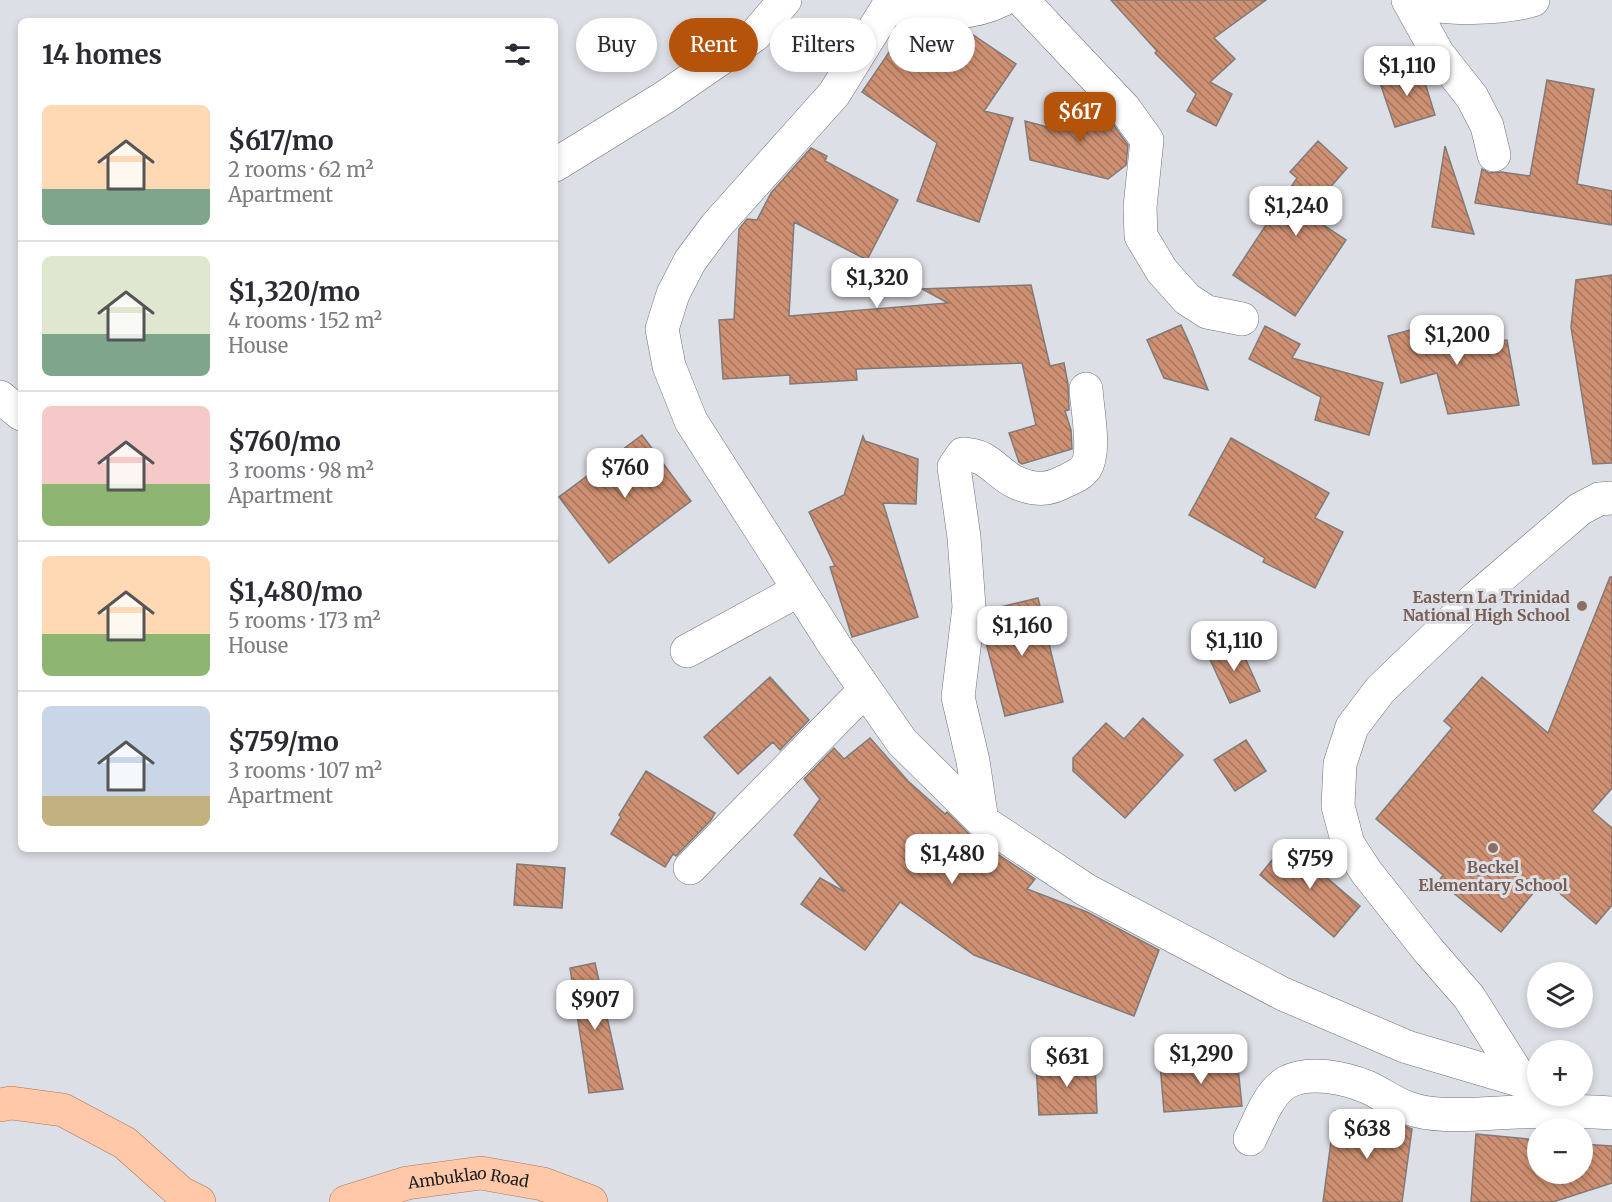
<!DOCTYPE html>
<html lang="en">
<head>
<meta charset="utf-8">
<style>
  :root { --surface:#fff; --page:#f7f7f7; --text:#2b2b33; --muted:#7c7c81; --line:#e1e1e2; --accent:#b45309 }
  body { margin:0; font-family:Merriweather,serif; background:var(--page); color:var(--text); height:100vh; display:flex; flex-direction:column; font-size:22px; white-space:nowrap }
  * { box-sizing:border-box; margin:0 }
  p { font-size:20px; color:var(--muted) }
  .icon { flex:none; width:33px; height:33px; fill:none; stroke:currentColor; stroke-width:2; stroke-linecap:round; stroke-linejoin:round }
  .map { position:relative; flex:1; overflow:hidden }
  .details { position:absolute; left:18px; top:18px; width:540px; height:834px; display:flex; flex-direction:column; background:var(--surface); border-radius:9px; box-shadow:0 3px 9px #0003 }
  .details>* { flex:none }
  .banner { position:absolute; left:576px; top:18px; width:570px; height:54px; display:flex; gap:12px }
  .controls { position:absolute; left:1527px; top:962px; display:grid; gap:12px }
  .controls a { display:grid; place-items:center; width:66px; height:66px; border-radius:50%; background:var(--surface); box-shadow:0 3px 9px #0003; font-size:30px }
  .price { position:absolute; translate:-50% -51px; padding:0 14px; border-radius:12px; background:#fff; color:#222; font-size:20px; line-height:39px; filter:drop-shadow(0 2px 3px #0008) }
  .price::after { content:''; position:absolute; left:50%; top:36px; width:18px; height:14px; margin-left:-9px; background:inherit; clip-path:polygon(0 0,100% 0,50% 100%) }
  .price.selected { background:var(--accent); color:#fff }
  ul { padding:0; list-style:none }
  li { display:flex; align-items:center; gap:18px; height:150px; padding:0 24px }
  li+li { border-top:2px solid var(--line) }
  li span { display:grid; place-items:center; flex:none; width:168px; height:120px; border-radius:9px; color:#555 }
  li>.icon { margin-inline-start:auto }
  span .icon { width:72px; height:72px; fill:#fffc; stroke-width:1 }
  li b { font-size:26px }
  h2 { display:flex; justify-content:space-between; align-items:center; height:72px; padding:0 24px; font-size:26px }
  .tag { padding:0 21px; border-radius:27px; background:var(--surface); box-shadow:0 3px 9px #0003; font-size:21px; line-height:54px }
  .tag.selected { background:var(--accent); color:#fff }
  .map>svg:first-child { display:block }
  .building { fill:url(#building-back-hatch); stroke:#817a77; stroke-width:1.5 }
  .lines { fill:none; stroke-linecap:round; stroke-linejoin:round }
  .minor-casing { stroke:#6f7177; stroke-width:34 }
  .major-casing { stroke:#b07454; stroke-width:34 }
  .minor { stroke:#fff; stroke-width:33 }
  .major { stroke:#fec8a9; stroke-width:33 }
  .education-dot { fill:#8d6e63; stroke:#dddfe6; stroke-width:2 }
  .labels { text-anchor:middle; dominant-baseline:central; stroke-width:6; stroke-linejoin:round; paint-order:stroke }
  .education-label { font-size:16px; font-weight:bold; fill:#785e54; stroke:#dddfe6; text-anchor:end }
  .street-label { font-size:16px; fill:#1e1e21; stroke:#dddfe6 }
</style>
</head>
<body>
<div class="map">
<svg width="1612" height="1202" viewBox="0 0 1612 1202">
  <defs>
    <pattern id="building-back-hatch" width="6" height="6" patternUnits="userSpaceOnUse" patternTransform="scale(1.5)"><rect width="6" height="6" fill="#ce9072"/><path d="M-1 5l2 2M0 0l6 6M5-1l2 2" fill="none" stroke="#a7755d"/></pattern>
  </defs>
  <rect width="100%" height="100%" fill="#dddfe6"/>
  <path class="building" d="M 1111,0 L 1266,0 L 1214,38 L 1235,59 L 1210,82 L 1232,94 L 1216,126 L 1187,111 L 1196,94 L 1155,53 L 1157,51 Z
    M 966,30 L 1016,64 L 984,111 L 1013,118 L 979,222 L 917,201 L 937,143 L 862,92 L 896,42 L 927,63 L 949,31 Z
    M 1420,67 L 1435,115 L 1395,127 L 1379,80 Z
    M 1547,80 L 1594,89 L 1577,184 L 1612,191 L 1612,225 L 1475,203 L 1482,169 L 1489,173 L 1501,172 L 1530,176 Z
    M 1088,98 L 1110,120 L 1128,145 L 1126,165 L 1108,179 L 1030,160 L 1025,121 L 1055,129 Z
    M 1318,141 L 1347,168 L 1307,214 L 1346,240 L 1295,316 L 1233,275 L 1297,178 L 1290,172 Z
    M 1445,146 L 1474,234 L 1432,227 Z
    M 811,148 L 827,156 L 825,161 L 898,200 L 867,260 L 794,222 L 789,316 L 948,303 L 922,289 L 1031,285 L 1050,366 L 1064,363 L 1068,384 L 1069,410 L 1065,411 L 1071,430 L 1072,449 L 1022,464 L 1019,462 L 1009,433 L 1036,425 L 1022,363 L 856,369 L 857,380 L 790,384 L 790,375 L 723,379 L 719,320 L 734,319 L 739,229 L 747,219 L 757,220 L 771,193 Z
    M 1612,275 L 1612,463 L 1593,464 L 1571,327 L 1576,280 Z
    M 1459,317 L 1473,345 L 1507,340 L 1519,405 L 1448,414 L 1437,373 L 1401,383 L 1388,336 Z
    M 1181,325 L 1192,349 L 1208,390 L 1164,378 L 1147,340 Z
    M 1265,326 L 1300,344 L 1292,358 L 1383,383 L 1369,435 L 1315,420 L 1321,397 L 1249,359 Z
    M 642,435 L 691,501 L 609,563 L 559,497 Z
    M 863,436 L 865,441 L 918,459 L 916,504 L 883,503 L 918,617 L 852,637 L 830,567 L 835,566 L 809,512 L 844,495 Z
    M 1231,438 L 1329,493 L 1315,518 L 1343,532 L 1315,588 L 1263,562 L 1265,558 L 1189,515 Z
    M 1610,577 L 1612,577 L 1612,788 L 1592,811 L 1612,828 L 1612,905 L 1596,924 L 1544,880 L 1501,932 L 1439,881 L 1443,875 L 1376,819 L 1452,728 L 1444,721 L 1482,677 L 1548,733 Z
    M 1038,598 L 1063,702 L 1005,716 L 984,635 L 987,610 Z
    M 1237,640 L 1260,691 L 1230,703 L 1207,653 Z
    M 770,677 L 809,720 L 780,750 L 773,742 L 738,774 L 704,737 Z
    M 1143,718 L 1183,755 L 1125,818 L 1073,771 L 1073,758 L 1106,723 L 1124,739 Z
    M 870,738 L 908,781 L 945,814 L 947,812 L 972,837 L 1035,879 L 1027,889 L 1087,912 L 1159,950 L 1134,1016 L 974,955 L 900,902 L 865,950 L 801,904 L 820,878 L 845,892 L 794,835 L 820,799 L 804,779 L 834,748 L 844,759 Z
    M 1246,740 L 1266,771 L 1235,791 L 1214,760 Z
    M 646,771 L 715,813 L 711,820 L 676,856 L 673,854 L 665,867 L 611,834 L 621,817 L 619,815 Z
    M 1286,843 L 1360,906 L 1334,937 L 1260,875 Z
    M 517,864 L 565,868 L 562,908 L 514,905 Z
    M 595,963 L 623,1089 L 589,1093 L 570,968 Z
    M 1237,1058 L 1242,1106 L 1164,1112 L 1160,1064 Z
    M 1095,1062 L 1097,1113 L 1039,1115 L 1036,1063 Z
    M 1335,1111 L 1383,1117 L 1412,1129 L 1402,1202 L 1323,1202 Z
    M 1476,1134 L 1538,1140 L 1538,1173 L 1582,1173 L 1582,1144 L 1612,1146 L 1612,1183 L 1553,1202 L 1471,1202 Z"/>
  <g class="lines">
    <g class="minor-casing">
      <path id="minor" d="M 892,0 L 834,94 L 716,226 L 690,261 L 673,294 L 662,329 L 669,366 L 691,421 L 835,646 L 902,742 L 982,821 L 1086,890 L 1283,994 L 1407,1047 L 1522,1081 L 1538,1084
        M 1022,0 L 1124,108 L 1147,140 L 1140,207 L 1141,236 L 1162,271 L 1187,299 L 1207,312 L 1242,319
        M 1408,0 L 1438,54 L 1472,97 L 1487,126 L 1494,155
        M 1411,0 C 1441,11 1503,9 1533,0
        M 887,8 C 928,11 964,19 1002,0
        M 555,165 L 665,97 L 755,35 L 785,0
        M 0,397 L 21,414
        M 687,651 L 799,590
        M 982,821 L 973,761 L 958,697 L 969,607 L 964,537 L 954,467 L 963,454 C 989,455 994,471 1015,482 C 1030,489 1045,491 1059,484 C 1069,479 1080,476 1086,467 C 1096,452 1087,407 1086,389
        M 690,868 L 865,690
        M 1522,1081 L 1469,997 L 1428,950 L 1367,873 L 1348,844 L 1338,806 L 1340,764 L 1352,727 L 1380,690 L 1476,598 L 1580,509 L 1599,499 L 1612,498
        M 1250,1139 C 1259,1121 1269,1092 1287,1082 C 1310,1070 1345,1078 1367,1087 C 1381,1093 1393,1103 1408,1108 C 1435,1118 1470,1114 1498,1113 C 1536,1111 1575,1110 1612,1113"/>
    </g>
    <g class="major-casing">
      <g id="major">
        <path d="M 0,1105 L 11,1103 L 63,1110 L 125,1143 L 181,1193 L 199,1202"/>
        <path id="s1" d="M 346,1202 L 407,1183 L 481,1173 L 543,1184 L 591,1202"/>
      </g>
    </g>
    <use href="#minor" class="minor"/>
    <use href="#major" class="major"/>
  </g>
  <g class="education-dot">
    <circle cx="1582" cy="606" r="6"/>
    <circle cx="1493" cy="848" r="6"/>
  </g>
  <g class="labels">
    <g class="education-label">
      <text x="1570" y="597">Eastern La Trinidad<tspan x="1570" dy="18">National High School</tspan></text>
      <text x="1493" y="867" text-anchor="middle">Beckel<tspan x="1493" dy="18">Elementary School</tspan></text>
    </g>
    <g class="street-label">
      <text stroke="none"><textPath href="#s1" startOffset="126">Ambuklao Road</textPath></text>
    </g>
  </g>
</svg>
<div class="controls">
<a><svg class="icon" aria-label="layers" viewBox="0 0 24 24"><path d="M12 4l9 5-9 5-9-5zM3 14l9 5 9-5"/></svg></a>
<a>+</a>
<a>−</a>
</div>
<b class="price" style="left:1407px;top:97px">$1,110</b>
<b class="price selected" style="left:1080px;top:143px">$617</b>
<b class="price" style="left:1296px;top:237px">$1,240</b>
<b class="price" style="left:877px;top:309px">$1,320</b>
<b class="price" style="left:1457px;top:366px">$1,200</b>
<b class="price" style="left:625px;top:499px">$760</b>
<b class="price" style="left:1022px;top:657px">$1,160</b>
<b class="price" style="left:1234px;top:672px">$1,110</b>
<b class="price" style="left:952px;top:885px">$1,480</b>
<b class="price" style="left:1310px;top:890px">$759</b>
<b class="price" style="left:595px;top:1031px">$907</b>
<b class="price" style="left:1201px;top:1085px">$1,290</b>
<b class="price" style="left:1067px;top:1088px">$631</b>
<b class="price" style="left:1367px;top:1160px">$638</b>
<div class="banner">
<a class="tag">Buy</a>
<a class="tag selected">Rent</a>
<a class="tag">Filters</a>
<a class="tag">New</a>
</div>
<section class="details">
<h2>14 homes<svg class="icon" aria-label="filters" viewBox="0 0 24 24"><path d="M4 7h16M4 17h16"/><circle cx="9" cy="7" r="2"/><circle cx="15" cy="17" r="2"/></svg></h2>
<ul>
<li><span style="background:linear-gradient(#ffd9b3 70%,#7fa58c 0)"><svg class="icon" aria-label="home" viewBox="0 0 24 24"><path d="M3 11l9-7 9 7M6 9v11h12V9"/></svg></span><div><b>$617/mo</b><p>2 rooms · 62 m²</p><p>Apartment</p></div></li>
<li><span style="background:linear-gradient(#dfe7d0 65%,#7fa58c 0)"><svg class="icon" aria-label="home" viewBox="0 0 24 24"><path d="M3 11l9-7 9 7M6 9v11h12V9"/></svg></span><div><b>$1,320/mo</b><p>4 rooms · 152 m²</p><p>House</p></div></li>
<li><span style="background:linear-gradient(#f6c9c9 65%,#8fb573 0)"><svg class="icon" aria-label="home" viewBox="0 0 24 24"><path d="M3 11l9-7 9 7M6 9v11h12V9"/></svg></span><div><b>$760/mo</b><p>3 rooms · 98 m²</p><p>Apartment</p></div></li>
<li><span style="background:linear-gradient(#ffd9b3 65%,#8fb573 0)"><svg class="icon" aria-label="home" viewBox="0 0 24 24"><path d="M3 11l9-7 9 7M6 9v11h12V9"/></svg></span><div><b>$1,480/mo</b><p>5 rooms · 173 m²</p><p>House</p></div></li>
<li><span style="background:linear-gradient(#c9d6e8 75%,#c2b280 0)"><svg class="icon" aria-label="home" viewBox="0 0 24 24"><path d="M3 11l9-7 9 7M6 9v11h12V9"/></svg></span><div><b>$759/mo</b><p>3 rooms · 107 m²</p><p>Apartment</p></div></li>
</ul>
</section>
</div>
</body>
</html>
